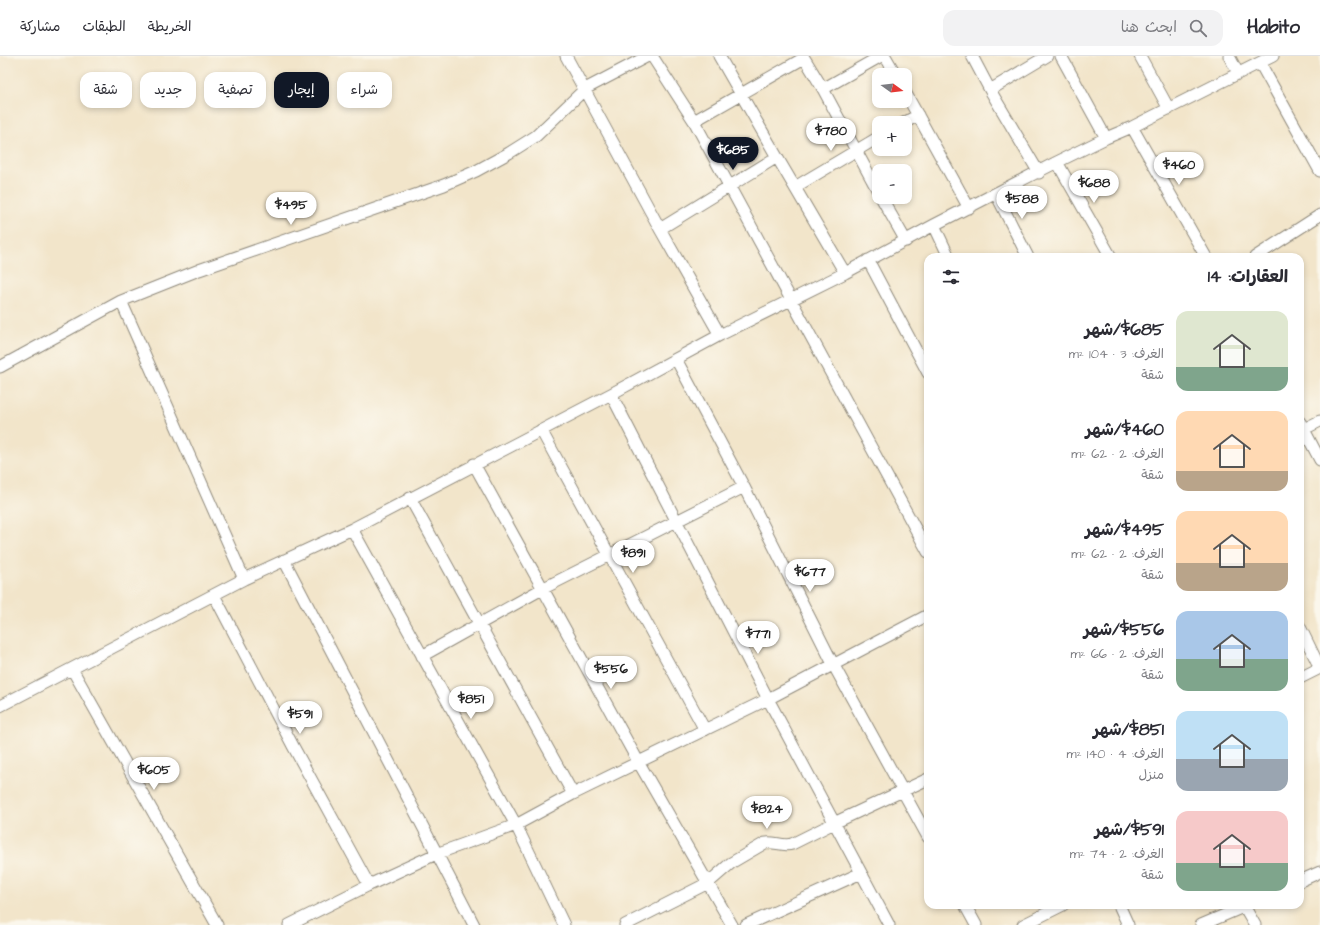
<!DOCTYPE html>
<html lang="ar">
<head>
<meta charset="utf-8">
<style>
  :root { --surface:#fff; --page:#f2f2f3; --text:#2b2b33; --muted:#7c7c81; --line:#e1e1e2; --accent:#111827 }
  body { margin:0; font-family:"Architects Daughter","Playpen Sans Arabic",sans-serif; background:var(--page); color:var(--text); direction:rtl; height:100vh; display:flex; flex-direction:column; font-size:15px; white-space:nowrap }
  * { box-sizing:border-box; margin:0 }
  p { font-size:13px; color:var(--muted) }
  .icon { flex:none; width:22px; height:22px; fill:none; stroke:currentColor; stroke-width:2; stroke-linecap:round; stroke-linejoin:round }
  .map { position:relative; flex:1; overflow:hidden; direction:ltr }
  .side { position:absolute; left:924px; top:197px; width:380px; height:656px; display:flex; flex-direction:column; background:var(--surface); border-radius:12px; box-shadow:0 2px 6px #0003; direction:rtl }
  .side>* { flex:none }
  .top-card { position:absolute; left:12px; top:16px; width:380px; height:36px; direction:rtl; display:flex; gap:8px }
  .needle { width:26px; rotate:105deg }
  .tools { position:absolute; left:872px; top:12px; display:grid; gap:8px }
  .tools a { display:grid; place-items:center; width:40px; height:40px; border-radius:8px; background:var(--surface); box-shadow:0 2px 6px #0003; font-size:20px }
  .price { position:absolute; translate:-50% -34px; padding:0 9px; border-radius:14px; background:#fff; color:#222; font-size:13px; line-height:26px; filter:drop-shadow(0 1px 2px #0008) }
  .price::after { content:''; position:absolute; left:50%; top:24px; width:12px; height:9px; margin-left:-6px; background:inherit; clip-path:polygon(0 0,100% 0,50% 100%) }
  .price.selected { background:var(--accent); color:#fff }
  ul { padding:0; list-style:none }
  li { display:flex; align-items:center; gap:12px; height:100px; padding:0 16px }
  li span { display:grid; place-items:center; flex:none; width:112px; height:80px; border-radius:12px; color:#555 }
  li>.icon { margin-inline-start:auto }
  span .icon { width:48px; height:48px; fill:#fffc; stroke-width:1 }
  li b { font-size:17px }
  h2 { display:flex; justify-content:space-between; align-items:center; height:48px; padding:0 16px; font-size:17px }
  .tag { padding:0 14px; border-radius:12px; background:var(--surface); box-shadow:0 2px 6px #0003; font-size:14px; line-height:36px }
  .tag.selected { background:var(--accent); color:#fff }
  header { display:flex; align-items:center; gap:24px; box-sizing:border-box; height:56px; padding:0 20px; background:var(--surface); border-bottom:1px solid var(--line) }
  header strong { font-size:19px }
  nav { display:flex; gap:22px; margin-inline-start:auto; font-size:14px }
  .search { width:280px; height:36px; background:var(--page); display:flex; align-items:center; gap:10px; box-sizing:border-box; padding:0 14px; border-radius:12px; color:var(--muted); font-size:15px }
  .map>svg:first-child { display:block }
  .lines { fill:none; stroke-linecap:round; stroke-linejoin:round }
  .street-casing { stroke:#8e887a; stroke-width:13 }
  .street { stroke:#fff; stroke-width:11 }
</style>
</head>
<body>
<header>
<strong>Habito</strong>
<div class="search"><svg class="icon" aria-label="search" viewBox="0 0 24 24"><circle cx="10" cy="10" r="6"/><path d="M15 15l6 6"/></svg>ابحث هنا</div>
<nav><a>الخريطة</a><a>الطبقات</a><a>مشاركة</a></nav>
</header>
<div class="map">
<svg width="1320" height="869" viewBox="0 0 1320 869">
  <rect width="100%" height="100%" fill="#fbf7ec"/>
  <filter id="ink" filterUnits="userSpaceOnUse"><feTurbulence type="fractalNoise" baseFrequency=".025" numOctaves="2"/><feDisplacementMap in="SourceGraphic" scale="8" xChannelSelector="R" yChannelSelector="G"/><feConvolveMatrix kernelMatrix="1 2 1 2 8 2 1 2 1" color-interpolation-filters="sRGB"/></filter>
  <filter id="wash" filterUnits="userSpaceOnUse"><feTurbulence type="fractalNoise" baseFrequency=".012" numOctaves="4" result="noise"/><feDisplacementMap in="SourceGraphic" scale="16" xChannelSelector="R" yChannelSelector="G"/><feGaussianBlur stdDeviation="0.9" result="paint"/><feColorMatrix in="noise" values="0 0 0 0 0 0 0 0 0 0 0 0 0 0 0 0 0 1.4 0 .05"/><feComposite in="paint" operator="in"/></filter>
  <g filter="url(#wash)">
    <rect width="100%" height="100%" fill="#f2e5ca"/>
  </g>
  <g filter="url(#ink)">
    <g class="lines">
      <g class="street-casing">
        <path id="street" d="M 566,0 L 660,173 L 720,279
          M 652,0 L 694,65 L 928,496
          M 719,0 L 777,101 L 845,217
          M 803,0 L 823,33 L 879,137
          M 885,0 L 896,19
          M 972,0 L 990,34 L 1039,117
          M 1061,0 L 1106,82
          M 1140,0 L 1169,53
          M 1229,0 L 1238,17
          M 1260,7 L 1320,115
          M 823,33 L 881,0
          M 990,34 L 1047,0
          M 905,36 L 969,152
          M 694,65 L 804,2
          M 904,67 L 918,59
          M 1132,71 L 1206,201
          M 1057,106 L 1111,201
          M 795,131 L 879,81
          M 996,138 L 1028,201
          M 881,141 L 906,185
          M 934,169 L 949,201
          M 660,173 L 777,101
          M 1255,201 L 1320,159
          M 868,204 L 928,317
          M 121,245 L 244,523
          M 676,303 L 744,431 L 833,608 L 928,781
          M 0,311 L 121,245 L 199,214 L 444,129 L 476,115 L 509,97 L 536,80 L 585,33 L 648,0
          M 611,338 L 768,643 L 889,869
          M 1300,366 L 1320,404
          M 541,374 L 705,674
          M 1300,375 L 1320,365
          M 474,408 L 639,707 L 732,869
          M 410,442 L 573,738
          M 352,473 L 516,769 L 564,869
          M 284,504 L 474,869
          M 214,539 L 293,690 L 369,829
          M 1300,571 L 1320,612
          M 422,600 L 542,533 L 744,431
          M 72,613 L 217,869
          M 1300,622 L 1320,612
          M 0,650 L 244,523 L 352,473 L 611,338 L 720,279 L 845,217 L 934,169 L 1057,106 L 1106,82 L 1132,71 L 1273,0
          M 1300,825 L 1320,816
          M 965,849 L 976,869
          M 1119,849 L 1128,869
          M 1244,850 L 1255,869
          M 289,869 L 369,829 L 436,798 L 516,769 L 573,738 L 768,643 L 928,559
          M 625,869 L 708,827 L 731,807 L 765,787 C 774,785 783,791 792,788 L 834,767 L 928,723
          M 746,869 L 861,817
          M 1023,869 L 1063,849
          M 1201,869 L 1248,849"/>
      </g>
      <use href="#street" class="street"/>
    </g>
  </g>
</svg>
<div class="tools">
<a><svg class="needle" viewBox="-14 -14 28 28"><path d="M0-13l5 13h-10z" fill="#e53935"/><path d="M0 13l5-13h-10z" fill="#7c7c81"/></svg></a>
<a>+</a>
<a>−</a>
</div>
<b class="price" style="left:831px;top:96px">$780</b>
<b class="price selected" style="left:733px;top:115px">$685</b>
<b class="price" style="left:1179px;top:130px">$460</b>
<b class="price" style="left:1094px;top:148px">$688</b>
<b class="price" style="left:1022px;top:164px">$588</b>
<b class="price" style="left:291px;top:170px">$495</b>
<b class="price" style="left:633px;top:518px">$891</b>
<b class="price" style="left:810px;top:537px">$677</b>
<b class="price" style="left:758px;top:599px">$771</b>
<b class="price" style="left:611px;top:634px">$556</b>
<b class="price" style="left:471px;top:664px">$851</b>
<b class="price" style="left:300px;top:679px">$591</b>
<b class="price" style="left:154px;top:735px">$605</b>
<b class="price" style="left:767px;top:774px">$824</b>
<div class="top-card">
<a class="tag">شراء</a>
<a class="tag selected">إيجار</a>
<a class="tag">تصفية</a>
<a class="tag">جديد</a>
<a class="tag">شقة</a>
</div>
<section class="side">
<h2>العقارات: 14<svg class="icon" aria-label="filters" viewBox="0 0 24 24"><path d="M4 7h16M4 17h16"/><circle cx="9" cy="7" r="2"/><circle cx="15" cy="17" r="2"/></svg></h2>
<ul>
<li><span style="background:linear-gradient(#dfe7d0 70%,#7fa58c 0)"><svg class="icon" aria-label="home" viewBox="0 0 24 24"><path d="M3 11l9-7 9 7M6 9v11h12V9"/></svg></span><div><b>$685/شهر</b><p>الغرف: 3 · 104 m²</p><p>شقة</p></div></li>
<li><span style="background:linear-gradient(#ffd9b3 75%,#b9a48a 0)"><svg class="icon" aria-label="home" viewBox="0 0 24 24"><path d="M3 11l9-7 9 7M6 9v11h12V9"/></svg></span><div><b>$460/شهر</b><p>الغرف: 2 · 62 m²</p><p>شقة</p></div></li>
<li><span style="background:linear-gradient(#ffd9b3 65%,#b9a48a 0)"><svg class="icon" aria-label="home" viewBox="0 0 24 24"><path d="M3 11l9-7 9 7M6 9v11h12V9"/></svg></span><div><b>$495/شهر</b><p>الغرف: 2 · 62 m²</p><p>شقة</p></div></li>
<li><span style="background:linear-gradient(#a9c7e8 60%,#7fa58c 0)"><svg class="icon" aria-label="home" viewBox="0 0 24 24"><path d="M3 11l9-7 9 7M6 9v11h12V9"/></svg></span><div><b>$556/شهر</b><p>الغرف: 2 · 66 m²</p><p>شقة</p></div></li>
<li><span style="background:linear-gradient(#bfe0f5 60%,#9aa5b1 0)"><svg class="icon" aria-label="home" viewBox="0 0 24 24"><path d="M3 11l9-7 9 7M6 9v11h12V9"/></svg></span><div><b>$851/شهر</b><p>الغرف: 4 · 140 m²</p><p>منزل</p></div></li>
<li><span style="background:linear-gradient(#f6c9c9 65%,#7fa58c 0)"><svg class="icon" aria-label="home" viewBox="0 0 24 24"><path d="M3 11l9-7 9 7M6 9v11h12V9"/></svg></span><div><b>$591/شهر</b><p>الغرف: 2 · 74 m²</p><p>شقة</p></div></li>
</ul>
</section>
</div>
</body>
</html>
